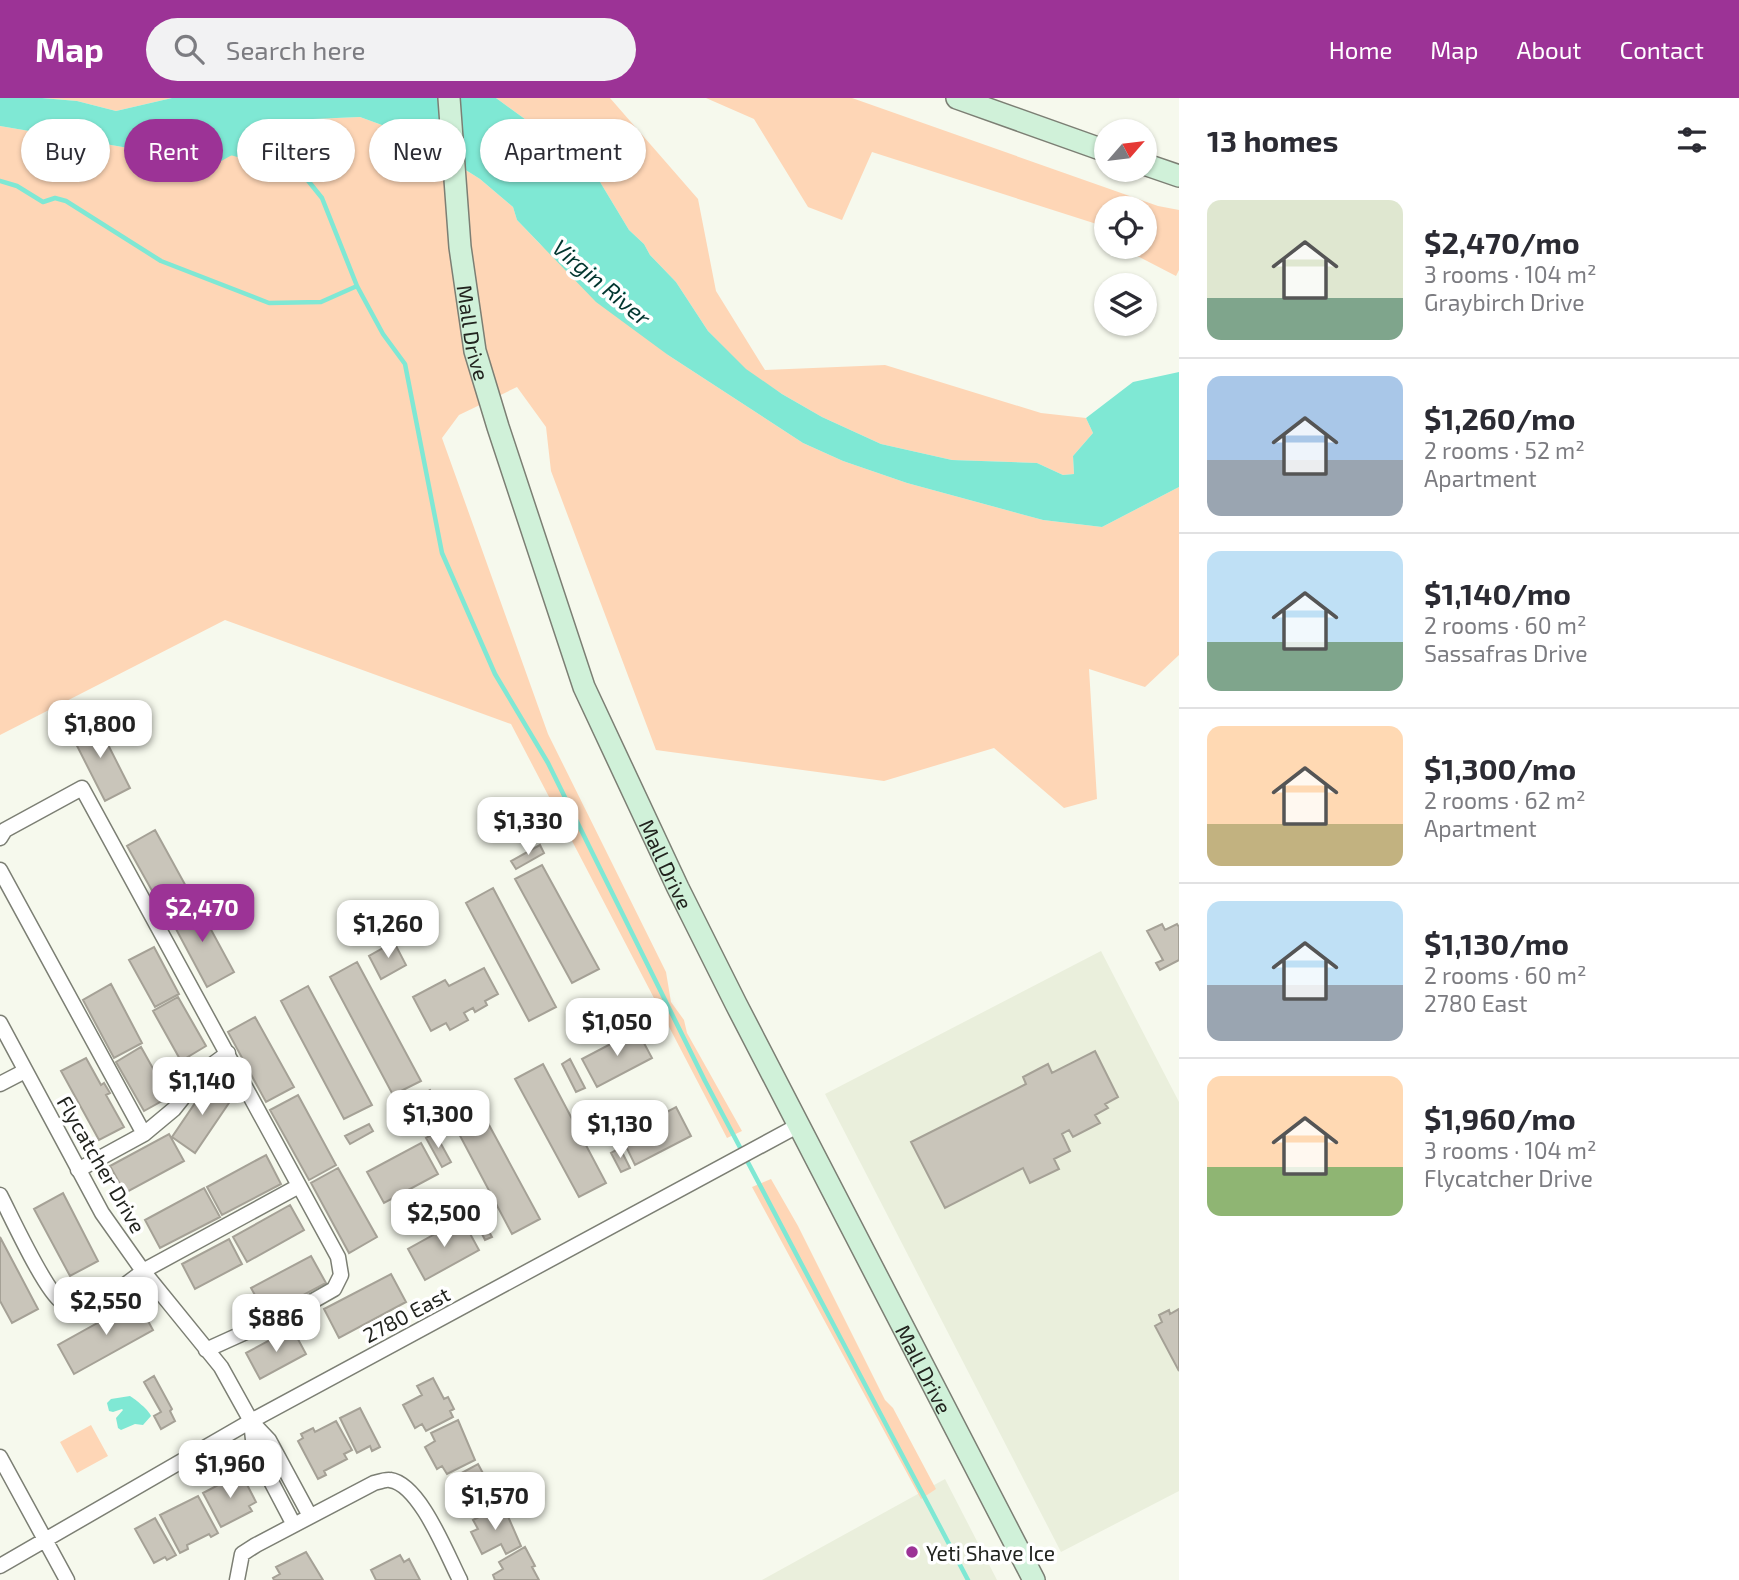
<!DOCTYPE html>
<html lang="en">
<head>
<meta charset="utf-8">
<style>
  :root { --surface:#fff; --page:#f2f2f3; --text:#2b2b33; --muted:#7c7c81; --line:#e1e1e2; --accent:#9c3396 }
  body { margin:0; font-family:"Exo 2",sans-serif; background:var(--page); color:var(--text); height:100vh; display:flex; flex-direction:column; font-size:26px; white-space:nowrap }
  * { box-sizing:border-box; margin:0 }
  p { font-size:23px; color:var(--muted) }
  .icon { flex:none; width:38px; height:38px; fill:none; stroke:currentColor; stroke-width:2; stroke-linecap:round; stroke-linejoin:round }
  .map { position:relative; flex:1; overflow:hidden }
  .side { display:flex; flex-direction:column; background:var(--surface); width:560px }
  .side>* { flex:none }
  .hud { position:absolute; left:21px; top:21px; width:665px; height:63px; display:flex; gap:14px }
  .needle { width:46px; rotate:62deg }
  .tools { position:absolute; left:1094px; top:21px; display:grid; gap:14px }
  .tools a { display:grid; place-items:center; width:63px; height:63px; border-radius:50%; background:var(--surface); box-shadow:0 2px 5px #0004; font-size:35px }
  .price { position:absolute; translate:-50% -60px; padding:0 16px; border-radius:14px; background:#fff; color:#222; font-size:23px; line-height:46px; filter:drop-shadow(0 2px 4px #0008) }
  .price::after { content:''; position:absolute; left:50%; top:42px; width:21px; height:16px; margin-left:-10px; background:inherit; clip-path:polygon(0 0,100% 0,50% 100%) }
  .price.current { background:var(--accent); color:#fff }
  ul { padding:0; list-style:none }
  li { display:flex; align-items:center; gap:21px; height:175px; padding:0 28px }
  li+li { border-top:2px solid var(--line) }
  li span { display:grid; place-items:center; flex:none; width:196px; height:140px; border-radius:14px; color:#555 }
  li>.icon { margin-inline-start:auto }
  span .icon { width:84px; height:84px; fill:#fffc; stroke-width:1 }
  li b { font-size:30px }
  h2 { display:flex; justify-content:space-between; align-items:center; height:84px; padding:0 28px; font-size:30px }
  .pill { padding:0 24px; border-radius:32px; background:var(--surface); box-shadow:0 2px 5px #0004; font-size:24px; line-height:63px }
  .pill.current { background:var(--accent); color:#fff }
  header { display:flex; align-items:center; gap:42px; box-sizing:border-box; height:98px; padding:0 35px; background:var(--accent); color:#fff }
  header strong { font-size:33px }
  nav { display:flex; gap:38px; margin-inline-start:auto; font-size:24px }
  .search { width:490px; height:63px; background:var(--page); display:flex; align-items:center; gap:18px; box-sizing:border-box; padding:0 24px; border-radius:38px; color:var(--muted); font-size:26px }
  main { display:flex; flex:1; min-height:0 }
  .map>svg:first-child { display:block }
  .built { fill:#eaefdc }
  .green { fill:#fed6b6 }
  .water { fill:#7fe8d4 }
  .lines { fill:none; stroke-linecap:round; stroke-linejoin:round }
  .stream { stroke:#7fe8d4; stroke-width:4.5 }
  .building { fill:#c9c5ba; stroke:#a5a196; stroke-width:2 }
  .street-casing { stroke:#7c7f74; stroke-width:17 }
  .secondary-casing { stroke:#7c7f74; stroke-width:24 }
  .street { stroke:#fff; stroke-width:14 }
  .secondary { stroke:#d0f1d9; stroke-width:21 }
  .poi-dot { fill:#9c3396; stroke:#fff; stroke-width:2.5 }
  .labels { text-anchor:middle; dominant-baseline:central; stroke-width:7; stroke-linejoin:round; paint-order:stroke }
  .street-label { font-size:21px; fill:#22241f; stroke:#fff }
  .poi-label { font-size:21px; fill:#22241f; stroke:#fff; text-anchor:start }
  .water-label { font-size:23px; font-style:italic; fill:#02362f; stroke:#fff }
</style>
</head>
<body>
<header>
<strong>Map</strong>
<div class="search"><svg class="icon" aria-label="search" viewBox="0 0 24 24"><circle cx="10" cy="10" r="6"/><path d="M15 15l6 6"/></svg>Search here</div>
<nav><a>Home</a><a>Map</a><a>About</a><a>Contact</a></nav>
</header>
<main>
<div class="map">
<svg width="1179" height="1482" viewBox="0 0 1179 1482">
  <rect width="100%" height="100%" fill="#f6f9ed"/>
  <path class="built" d="M 1101,853 L 1179,1004 L 1179,1393 L 1061,1454 L 825,996 Z
    M 945,1381 L 997,1482 L 762,1482 Z"/>
  <path class="green" d="M 42,0 L 172,0 L 116,13 L 77,3 Z
    M 496,0 L 610,0 L 698,101 L 716,193 L 765,272 L 885,267 L 1041,315 L 1086,320 L 1093,335 L 1073,358 L 1074,376 L 1063,377 L 1037,365 L 952,362 L 881,346 L 822,319 L 782,296 L 746,272 L 708,233 L 676,184 L 650,157 L 644,146 L 629,132 L 591,69 Z
    M 706,0 L 852,0 L 1158,108 L 1179,112 L 1179,172 L 1176,178 L 1120,149 L 1144,149 L 1144,110 L 1106,110 L 1106,129 L 872,54 L 842,122 L 808,109 L 754,21 Z
    M 360,19 L 412,38 L 480,81 L 513,109 L 517,122 L 540,146 L 668,257 L 803,345 L 843,363 L 907,385 L 1043,422 L 1102,429 L 1179,389 L 1179,557 L 1145,589 L 1089,571 L 1097,701 L 1064,710 L 994,650 L 884,683 L 656,652 L 551,373 L 546,329 L 517,289 L 459,317 L 442,340 L 548,636 L 666,874 L 671,904 L 684,922 L 687,935 L 742,1033 L 727,1040 L 511,626 L 225,522 L 0,637 L 0,28 L 146,53 L 181,65 L 246,48 L 273,34 L 313,21 Z
    M 771,1081 L 798,1128 L 885,1302 L 893,1310 L 936,1391 L 921,1401 L 752,1089 Z
    M 91,1327 L 108,1358 L 77,1375 L 60,1344 Z"/>
  <path class="water" d="M 0,0 L 42,0 L 77,3 L 116,13 L 172,0 L 496,0 L 591,69 L 629,132 L 644,146 L 650,157 L 676,184 L 708,233 L 746,271 L 782,296 L 822,319 L 881,346 L 952,362 L 1037,365 L 1063,377 L 1074,376 L 1073,358 L 1093,335 L 1086,320 L 1133,284 L 1179,274 L 1179,389 L 1102,429 L 1043,422 L 907,385 L 843,363 L 803,345 L 668,257 L 596,204 L 517,122 L 513,109 L 480,81 L 412,38 L 360,19 L 313,21 L 273,34 L 216,66 L 181,65 L 146,53 L 0,28 Z
    M 130,1298 C 135,1301 149,1312 151,1318 L 143,1327 L 135,1326 L 121,1332 L 118,1330 L 116,1320 L 123,1312 L 122,1311 L 113,1314 L 109,1313 L 107,1305 L 111,1301 Z"/>
  <g class="lines">
    <path class="stream" d="M 228,54 L 239,57 L 289,59 L 322,100 L 357,188 L 383,236 L 405,266 L 442,455 L 495,576 L 548,665 L 705,983 L 968,1482
      M 0,83 L 17,88 L 43,104 L 55,100 L 66,103 L 161,163 L 269,205 L 321,204 L 357,188"/>
  </g>
  <path class="building" d="M 95,621 L 130,690 L 105,703 L 70,634 Z
    M 155,732 L 193,801 L 165,816 L 127,748 Z
    M 540,747 L 544,755 L 516,771 L 511,763 Z
    M 542,767 L 599,871 L 572,885 L 515,781 Z
    M 493,790 L 556,909 L 529,923 L 466,805 Z
    M 196,804 L 234,874 L 207,889 L 169,818 Z
    M 1162,826 L 1165,832 L 1177,826 L 1179,829 L 1179,862 L 1160,872 L 1156,865 L 1163,862 L 1147,833 Z
    M 394,844 L 406,867 L 381,881 L 369,858 Z
    M 154,849 L 179,896 L 155,909 L 129,862 Z
    M 357,864 L 421,983 L 393,997 L 330,879 Z
    M 484,870 L 498,896 L 485,903 L 487,907 L 475,914 L 473,910 L 464,915 L 468,922 L 450,932 L 446,925 L 431,933 L 413,899 L 445,882 L 449,888 Z
    M 111,886 L 142,945 L 114,960 L 83,902 Z
    M 308,888 L 372,1007 L 344,1021 L 281,903 Z
    M 178,899 L 206,948 L 181,963 L 153,913 Z
    M 255,919 L 294,989 L 266,1004 L 228,934 Z
    M 637,932 L 652,960 L 597,989 L 582,961 Z
    M 141,949 L 169,999 L 144,1013 L 116,964 Z
    M 1095,953 L 1118,999 L 1105,1006 L 1108,1010 L 1095,1017 L 1100,1025 L 1073,1039 L 1069,1032 L 1062,1036 L 1070,1053 L 1054,1061 L 1059,1071 L 1030,1085 L 1023,1070 L 945,1110 L 911,1044 L 1026,986 L 1023,979 L 1048,966 L 1052,975 Z
    M 86,960 L 101,987 L 104,985 L 110,995 L 106,997 L 124,1029 L 99,1042 L 61,973 Z
    M 570,961 L 585,990 L 576,994 L 562,966 Z
    M 543,966 L 606,1085 L 579,1099 L 515,981 Z
    M 210,983 L 233,999 L 195,1055 L 172,1039 Z
    M 430,992 L 435,1000 L 408,1015 L 403,1007 Z
    M 298,997 L 336,1067 L 309,1082 L 270,1012 Z
    M 476,1003 L 540,1121 L 512,1136 L 449,1017 Z
    M 676,1009 L 691,1038 L 635,1067 L 621,1038 Z
    M 369,1026 L 373,1033 L 350,1046 L 345,1038 Z
    M 435,1035 L 451,1064 L 442,1069 L 426,1040 Z
    M 169,1036 L 184,1063 L 125,1095 L 110,1068 Z
    M 421,1045 L 438,1076 L 384,1105 L 367,1074 Z
    M 620,1050 L 630,1070 L 621,1074 L 611,1055 Z
    M 266,1057 L 281,1086 L 222,1117 L 207,1089 Z
    M 338,1070 L 377,1139 L 349,1155 L 311,1085 Z
    M 204,1090 L 220,1119 L 160,1150 L 145,1122 Z
    M 63,1095 L 98,1163 L 70,1178 L 34,1111 Z
    M 290,1107 L 304,1132 L 247,1164 L 233,1139 Z
    M 462,1121 L 479,1152 L 425,1182 L 408,1151 Z
    M 483,1123 L 492,1139 L 485,1142 L 477,1126 Z
    M 0,1139 L 38,1211 L 12,1225 L 0,1203 Z
    M 229,1141 L 242,1166 L 195,1191 L 182,1166 Z
    M 311,1158 L 326,1185 L 266,1217 L 251,1190 Z
    M 391,1176 L 406,1204 L 339,1240 L 324,1211 Z
    M 137,1203 L 153,1232 L 74,1276 L 58,1247 Z
    M 1179,1211 L 1179,1273 L 1155,1228 L 1162,1224 L 1159,1217 L 1169,1212 L 1170,1216 Z
    M 292,1230 L 306,1256 L 260,1281 L 246,1255 Z
    M 154,1278 L 172,1311 L 170,1313 L 175,1323 L 161,1331 L 154,1318 L 161,1314 L 144,1284 Z
    M 433,1280 L 444,1301 L 448,1299 L 454,1311 L 450,1313 L 453,1319 L 426,1333 L 422,1326 L 415,1330 L 403,1307 L 422,1297 L 417,1288 Z
    M 360,1310 L 380,1349 L 372,1353 L 370,1348 L 357,1355 L 340,1320 Z
    M 458,1322 L 475,1362 L 447,1376 L 442,1368 L 437,1371 L 425,1349 L 435,1343 L 431,1335 Z
    M 336,1323 L 352,1352 L 344,1356 L 347,1361 L 324,1373 L 326,1377 L 318,1381 L 298,1343 L 303,1340 L 301,1336 L 313,1330 L 315,1334 Z
    M 478,1366 L 499,1405 L 483,1413 L 478,1403 L 460,1413 L 448,1391 L 460,1385 L 456,1378 Z
    M 241,1375 L 256,1404 L 249,1408 L 252,1413 L 221,1429 L 203,1395 Z
    M 198,1398 L 218,1435 L 211,1439 L 209,1436 L 187,1447 L 188,1451 L 180,1455 L 160,1417 Z
    M 503,1407 L 521,1448 L 506,1456 L 501,1446 L 482,1456 L 471,1434 L 478,1431 L 473,1422 Z
    M 155,1420 L 176,1457 L 167,1462 L 165,1459 L 154,1465 L 135,1431 Z
    M 525,1449 L 535,1468 L 532,1469 L 539,1482 L 495,1482 L 493,1477 L 503,1471 L 499,1464 Z
    M 306,1454 L 323,1482 L 274,1482 L 273,1480 L 280,1476 L 276,1469 Z
    M 400,1457 L 404,1464 L 409,1461 L 420,1482 L 376,1482 L 371,1472 Z"/>
  <g class="lines">
    <g class="street-casing">
      <path id="street" d="M 0,740 L 5,732 L 82,690 L 338,1159 L 341,1177 L 334,1191 L 269,1228 L 248,1233 L 206,1252
        M 0,772 L 144,1036
        M 0,925 L 102,1115 L 143,1173 L 221,1269 L 251,1323 L 269,1342 L 310,1418
        M 0,986 L 25,973
        M 78,1072 L 144,1036 L 174,1011 L 205,972 L 228,955
        M 0,1097 C 11,1118 45,1193 62,1204 C 65,1206 74,1210 77,1209 C 96,1209 129,1185 143,1173 L 299,1088
        M 251,1323 L 254,1351 L 294,1427
        M 0,1359 L 67,1482
        M 0,1468 L 251,1323 L 799,1027
        M 237,1482 L 242,1456 L 256,1447 L 374,1385 C 378,1384 386,1381 390,1382 C 420,1386 447,1457 460,1482"/>
    </g>
    <g class="secondary-casing">
      <g id="secondary">
        <path id="s1" d="M 449,0 L 460,149 L 475,253 L 498,329 L 584,589 L 678,790 L 736,906 L 1034,1482"/>
        <path d="M 957,0 L 1106,53"/>
        <path d="M 1144,66 L 1179,78"/>
      </g>
    </g>
    <use href="#street" class="street"/>
    <use href="#secondary" class="secondary"/>
  </g>
  <circle class="poi-dot" cx="912" cy="1454" r="7"/>
  <g class="labels">
    <g class="street-label">
      <text stroke="none"><textPath href="#s1" startOffset="236">Mall Drive</textPath></text>
      <text stroke="none"><textPath href="#s1" startOffset="803">Mall Drive</textPath></text>
      <text transform="translate(102 1066) rotate(60)">Flycatcher Drive</text>
      <text transform="translate(406 1216) rotate(-28)">2780 East</text>
      <text stroke="none"><textPath href="#s1" startOffset="1370">Mall Drive</textPath></text>
    </g>
    <g class="poi-label">
      <text x="926" y="1454">Yeti Shave Ice</text>
    </g>
    <g class="water-label">
      <text transform="translate(602 184) rotate(40)">Virgin River</text>
    </g>
  </g>
</svg>
<div class="tools">
<a><svg class="needle" viewBox="-14 -14 28 28"><path d="M0-13l5 13h-10z" fill="#e53935"/><path d="M0 13l5-13h-10z" fill="#7c7c81"/></svg></a>
<a><svg class="icon" aria-label="locate" viewBox="0 0 24 24"><circle cx="12" cy="12" r="6"/><path d="M12 2v4M12 18v4M2 12h4M18 12h4"/></svg></a>
<a><svg class="icon" aria-label="layers" viewBox="0 0 24 24"><path d="M12 4l9 5-9 5-9-5zM3 14l9 5 9-5"/></svg></a>
</div>
<b class="price" style="left:100px;top:662px">$1,800</b>
<b class="price" style="left:528px;top:759px">$1,330</b>
<b class="price current" style="left:202px;top:846px">$2,470</b>
<b class="price" style="left:388px;top:862px">$1,260</b>
<b class="price" style="left:617px;top:960px">$1,050</b>
<b class="price" style="left:202px;top:1019px">$1,140</b>
<b class="price" style="left:438px;top:1052px">$1,300</b>
<b class="price" style="left:620px;top:1062px">$1,130</b>
<b class="price" style="left:444px;top:1151px">$2,500</b>
<b class="price" style="left:106px;top:1239px">$2,550</b>
<b class="price" style="left:276px;top:1256px">$886</b>
<b class="price" style="left:230px;top:1402px">$1,960</b>
<b class="price" style="left:495px;top:1434px">$1,570</b>
<div class="hud">
<a class="pill">Buy</a>
<a class="pill current">Rent</a>
<a class="pill">Filters</a>
<a class="pill">New</a>
<a class="pill">Apartment</a>
</div>
</div>
<section class="side">
<h2>13 homes<svg class="icon" aria-label="filters" viewBox="0 0 24 24"><path d="M4 7h16M4 17h16"/><circle cx="9" cy="7" r="2"/><circle cx="15" cy="17" r="2"/></svg></h2>
<ul>
<li><span style="background:linear-gradient(#dfe7d0 70%,#7fa58c 0)"><svg class="icon" aria-label="home" viewBox="0 0 24 24"><path d="M3 11l9-7 9 7M6 9v11h12V9"/></svg></span><div><b>$2,470/mo</b><p>3 rooms · 104 m²</p><p>Graybirch Drive</p></div></li>
<li><span style="background:linear-gradient(#a9c7e8 60%,#9aa5b1 0)"><svg class="icon" aria-label="home" viewBox="0 0 24 24"><path d="M3 11l9-7 9 7M6 9v11h12V9"/></svg></span><div><b>$1,260/mo</b><p>2 rooms · 52 m²</p><p>Apartment</p></div></li>
<li><span style="background:linear-gradient(#bfe0f5 65%,#7fa58c 0)"><svg class="icon" aria-label="home" viewBox="0 0 24 24"><path d="M3 11l9-7 9 7M6 9v11h12V9"/></svg></span><div><b>$1,140/mo</b><p>2 rooms · 60 m²</p><p>Sassafras Drive</p></div></li>
<li><span style="background:linear-gradient(#ffd9b3 70%,#c2b280 0)"><svg class="icon" aria-label="home" viewBox="0 0 24 24"><path d="M3 11l9-7 9 7M6 9v11h12V9"/></svg></span><div><b>$1,300/mo</b><p>2 rooms · 62 m²</p><p>Apartment</p></div></li>
<li><span style="background:linear-gradient(#bfe0f5 60%,#9aa5b1 0)"><svg class="icon" aria-label="home" viewBox="0 0 24 24"><path d="M3 11l9-7 9 7M6 9v11h12V9"/></svg></span><div><b>$1,130/mo</b><p>2 rooms · 60 m²</p><p>2780 East</p></div></li>
<li><span style="background:linear-gradient(#ffd9b3 65%,#8fb573 0)"><svg class="icon" aria-label="home" viewBox="0 0 24 24"><path d="M3 11l9-7 9 7M6 9v11h12V9"/></svg></span><div><b>$1,960/mo</b><p>3 rooms · 104 m²</p><p>Flycatcher Drive</p></div></li>
</ul>
</section>
</main>
</body>
</html>
